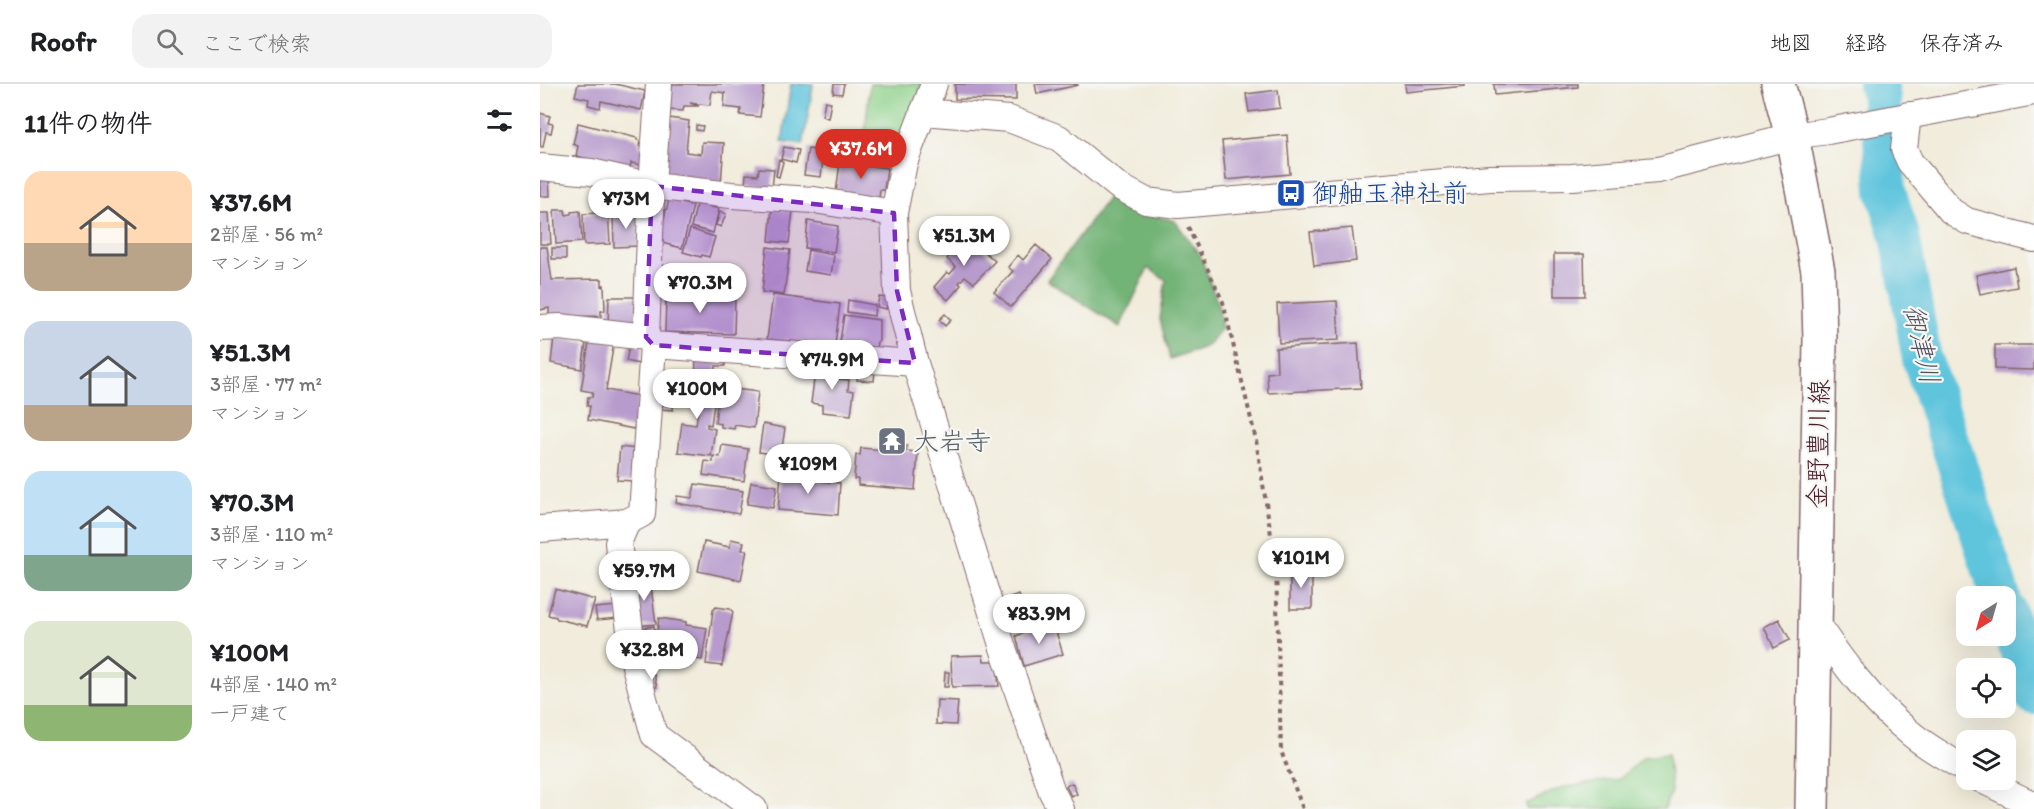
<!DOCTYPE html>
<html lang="ja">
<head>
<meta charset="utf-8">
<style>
  :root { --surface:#fff; --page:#f2f2f2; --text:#202124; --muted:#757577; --line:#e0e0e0; --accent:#d93025 }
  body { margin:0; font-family:Itim,"Klee One",sans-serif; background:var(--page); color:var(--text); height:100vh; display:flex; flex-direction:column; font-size:22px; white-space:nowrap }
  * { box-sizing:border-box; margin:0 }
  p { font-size:20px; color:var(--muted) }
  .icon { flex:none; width:33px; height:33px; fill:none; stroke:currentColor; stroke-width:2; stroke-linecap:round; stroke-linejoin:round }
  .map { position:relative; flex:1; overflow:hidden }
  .sheet { display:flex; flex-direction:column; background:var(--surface); width:540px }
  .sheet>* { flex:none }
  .needle { width:39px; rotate:217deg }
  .controls { position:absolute; left:1416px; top:502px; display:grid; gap:12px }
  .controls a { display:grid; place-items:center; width:60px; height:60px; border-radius:12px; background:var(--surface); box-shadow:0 6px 24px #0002; font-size:30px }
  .price { position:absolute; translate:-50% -51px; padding:0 14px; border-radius:21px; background:#fff; color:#222; font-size:20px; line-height:39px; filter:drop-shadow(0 2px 3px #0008) }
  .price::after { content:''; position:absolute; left:50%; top:36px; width:18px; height:14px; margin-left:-9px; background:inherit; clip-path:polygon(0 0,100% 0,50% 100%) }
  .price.selected { background:var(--accent); color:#fff }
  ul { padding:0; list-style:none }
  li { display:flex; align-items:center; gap:18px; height:150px; padding:0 24px }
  li span { display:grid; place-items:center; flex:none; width:168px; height:120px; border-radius:18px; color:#555 }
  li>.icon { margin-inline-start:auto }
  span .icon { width:72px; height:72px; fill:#fffc; stroke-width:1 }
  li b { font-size:26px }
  h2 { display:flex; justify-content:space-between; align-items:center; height:72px; padding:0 24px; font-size:26px }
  header { display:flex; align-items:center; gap:36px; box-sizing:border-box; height:84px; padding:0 30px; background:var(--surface); border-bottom:2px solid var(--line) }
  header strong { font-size:28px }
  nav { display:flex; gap:33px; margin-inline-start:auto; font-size:21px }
  .search { width:420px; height:54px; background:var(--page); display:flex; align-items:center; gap:15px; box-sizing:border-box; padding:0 21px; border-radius:18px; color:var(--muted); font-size:22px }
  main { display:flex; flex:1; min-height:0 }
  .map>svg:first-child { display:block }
  .green { fill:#8dd18a; stroke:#6c785a; stroke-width:1.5 }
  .forest { fill:#72b376; stroke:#5e6950; stroke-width:1.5 }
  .water { fill:#5fc5dd; stroke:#547284; stroke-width:1.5 }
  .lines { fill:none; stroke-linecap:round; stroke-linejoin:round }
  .river { stroke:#5fc5dd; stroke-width:40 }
  .building { fill:#b79bcc }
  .street-casing { stroke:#846769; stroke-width:28 }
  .secondary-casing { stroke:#846769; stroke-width:36 }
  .path { stroke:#846769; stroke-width:4; stroke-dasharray:4.5 4.5; stroke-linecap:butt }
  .street { stroke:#fff; stroke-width:26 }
  .secondary { stroke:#fff; stroke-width:33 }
  .marked { fill:#7b2cbf; fill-opacity:0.2; stroke:#7b2cbf; stroke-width:4.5; stroke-dasharray:12 8; stroke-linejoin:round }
  .labels { text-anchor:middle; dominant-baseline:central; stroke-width:4.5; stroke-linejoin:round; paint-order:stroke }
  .transit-label { font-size:26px; fill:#164399; stroke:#f6f6f2; text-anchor:start }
  .worship-label { font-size:26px; fill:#5b616d; stroke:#f6f6f2; text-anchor:start }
  .street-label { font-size:26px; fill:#4a1f2b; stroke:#f6f6f2 }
  .water-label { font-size:27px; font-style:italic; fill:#505160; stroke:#f6f6f2 }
</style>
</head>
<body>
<header>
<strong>Roofr</strong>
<div class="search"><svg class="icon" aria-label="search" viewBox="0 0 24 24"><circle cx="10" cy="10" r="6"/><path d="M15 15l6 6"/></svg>ここで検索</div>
<nav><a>地図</a><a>経路</a><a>保存済み</a></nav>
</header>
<main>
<section class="sheet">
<h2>11件の物件<svg class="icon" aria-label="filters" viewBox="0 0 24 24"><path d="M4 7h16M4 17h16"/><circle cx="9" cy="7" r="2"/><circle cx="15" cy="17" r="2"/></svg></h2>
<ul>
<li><span style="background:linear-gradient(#ffd9b3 60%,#b9a48a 0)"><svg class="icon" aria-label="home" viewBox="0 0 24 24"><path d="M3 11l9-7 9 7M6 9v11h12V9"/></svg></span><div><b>¥37.6M</b><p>2部屋 · 56 m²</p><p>マンション</p></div></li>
<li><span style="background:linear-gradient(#c9d6e8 70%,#b9a48a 0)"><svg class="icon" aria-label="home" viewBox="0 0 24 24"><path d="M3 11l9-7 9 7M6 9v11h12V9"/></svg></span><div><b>¥51.3M</b><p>3部屋 · 77 m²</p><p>マンション</p></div></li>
<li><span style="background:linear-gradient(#bfe0f5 70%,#7fa58c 0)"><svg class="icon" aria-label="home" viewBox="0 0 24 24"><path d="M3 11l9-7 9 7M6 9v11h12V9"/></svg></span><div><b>¥70.3M</b><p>3部屋 · 110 m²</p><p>マンション</p></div></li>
<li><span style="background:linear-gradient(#dfe7d0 70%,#8fb573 0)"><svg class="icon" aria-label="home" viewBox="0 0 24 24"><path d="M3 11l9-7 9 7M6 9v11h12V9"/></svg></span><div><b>¥100M</b><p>4部屋 · 140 m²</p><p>一戸建て</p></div></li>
</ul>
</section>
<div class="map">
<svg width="1494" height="725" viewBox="0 0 1494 725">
  <rect width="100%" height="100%" fill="#f6f6f2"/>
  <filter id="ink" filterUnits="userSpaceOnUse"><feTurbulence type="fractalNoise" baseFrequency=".0167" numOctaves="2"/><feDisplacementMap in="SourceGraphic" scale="12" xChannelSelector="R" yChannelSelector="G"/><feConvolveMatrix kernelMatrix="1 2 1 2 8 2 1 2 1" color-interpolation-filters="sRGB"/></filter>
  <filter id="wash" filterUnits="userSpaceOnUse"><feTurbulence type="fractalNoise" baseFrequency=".008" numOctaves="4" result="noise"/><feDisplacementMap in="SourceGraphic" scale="24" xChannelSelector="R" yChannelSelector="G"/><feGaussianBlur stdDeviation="1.35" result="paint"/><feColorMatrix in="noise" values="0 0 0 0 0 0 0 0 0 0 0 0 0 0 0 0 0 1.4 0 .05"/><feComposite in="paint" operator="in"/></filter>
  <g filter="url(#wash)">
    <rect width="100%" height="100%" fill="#f1ecdb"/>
    <path class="green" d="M 330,0 L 383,0 L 361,63 L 324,58 Z
      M 1128,670 L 1131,708 L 1124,725 L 987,725 L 986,720 L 1021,704 L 1079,695 L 1104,673 Z"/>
    <path class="forest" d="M 570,111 L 607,130 L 635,137 L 660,171 L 678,220 L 682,244 L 667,262 L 630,275 L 620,235 L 626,196 L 608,184 L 580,243 L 507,196 Z"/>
    <path class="water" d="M 251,0 L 273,0 L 263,61 L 242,58 Z"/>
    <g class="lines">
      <path class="river" d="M 1338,0 L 1341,14 L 1346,107 L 1360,152 L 1382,275 L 1461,513
        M 1466,526 L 1494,611"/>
    </g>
    <g id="blocks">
      <path class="building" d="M 38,0 L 75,0 L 105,7 L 101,26 L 61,17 L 60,24 L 48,21 L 49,15 L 35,12 Z
        M 128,0 L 224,0 L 220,33 L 200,31 L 201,25 L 184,23 L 185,9 L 172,7 L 170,21 L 150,19 L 159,22 L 144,22 L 143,27 L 129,26 Z
        M 294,0 L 304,0 L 302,10 L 293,9 Z
        M 415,0 L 476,0 L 476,16 L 415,15 Z
        M 495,0 L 537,0 L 538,1 L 497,10 Z
        M 865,0 L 925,0 L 925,2 L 866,8 Z
        M 954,0 L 1038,0 L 1038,3 L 955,11 Z
        M 738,6 L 740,24 L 709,28 L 706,10 Z
        M 285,17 L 291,18 L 288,34 L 282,32 Z
        M 0,29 L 10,32 L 8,39 L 13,40 L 11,49 L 6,48 L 3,63 L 0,63 Z
        M 129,34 L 149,37 L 146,68 L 161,70 L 162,58 L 184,59 L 181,100 L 123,95 Z
        M 38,39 L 97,54 L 97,56 L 100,57 L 99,62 L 106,64 L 101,81 L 91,79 L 90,85 L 36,72 L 38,62 L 33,60 Z
        M 156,41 L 163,42 L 162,47 L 156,46 Z
        M 747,51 L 750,90 L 686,96 L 682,57 Z
        M 244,63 L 259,66 L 256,79 L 241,75 Z
        M 268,65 L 284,67 L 281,93 L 264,91 Z
        M 239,75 L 243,78 L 239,93 L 236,92 Z
        M 300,78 L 347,84 L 344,106 L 340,106 L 339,115 L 296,109 Z
        M 219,84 L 234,85 L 232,104 L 205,102 L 206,90 L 218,91 Z
        M 0,93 L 9,93 L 10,112 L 0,112 Z
        M 129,116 L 153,122 L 142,164 L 118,158 Z
        M 157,119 L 179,125 L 173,149 L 151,143 Z
        M 68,124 L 70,160 L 44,161 L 43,130 L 56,129 L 56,125 Z
        M 232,125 L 253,127 L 249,159 L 229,157 Z
        M 14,126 L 25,126 L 26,131 L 31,130 L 31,128 L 40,127 L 42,158 L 16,160 Z
        M 180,128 L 186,130 L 181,143 L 176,141 Z
        M 0,129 L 9,129 L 11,160 L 0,160 Z
        M 98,129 L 99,162 L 74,163 L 73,130 Z
        M 268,137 L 298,142 L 294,168 L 265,164 Z
        M 812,144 L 816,177 L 774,182 L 770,148 Z
        M 150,145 L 175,153 L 169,173 L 162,171 L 161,173 L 143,168 Z
        M 427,152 L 455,177 L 434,199 L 425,192 L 419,199 L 421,201 L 408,216 L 394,203 L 407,188 L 410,190 L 416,183 L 407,175 Z
        M 496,161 L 512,175 L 471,223 L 454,208 L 473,187 L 468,183 L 478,171 L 483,176 Z
        M 0,163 L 7,163 L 12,196 L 62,195 L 62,202 L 64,201 L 65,227 L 61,227 L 61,232 L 9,233 L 9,224 L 0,226 Z
        M 227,163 L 250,166 L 244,211 L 222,208 Z
        M 12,164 L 26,164 L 26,175 L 12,175 Z
        M 268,166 L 294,171 L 291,191 L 265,187 Z
        M 1014,170 L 1044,170 L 1045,212 L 1014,212 Z
        M 1474,183 L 1477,203 L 1440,210 L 1436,191 Z
        M 116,186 L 137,186 L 136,212 L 116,212 Z
        M 142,209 L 181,210 L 181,215 L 195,216 L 194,250 L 125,248 L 126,215 L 141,216 Z
        M 233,211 L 300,220 L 295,261 L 227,255 Z
        M 69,213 L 100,213 L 99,238 L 90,243 L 68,240 Z
        M 339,213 L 348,214 L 346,225 L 337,223 Z
        M 308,216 L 335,221 L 334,232 L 307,228 Z
        M 797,217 L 799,256 L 739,259 L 737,220 Z
        M 405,230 L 411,236 L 405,242 L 399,236 Z
        M 304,231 L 339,236 L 339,257 L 337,258 L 335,269 L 299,263 Z
        M 14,253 L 46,259 L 42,285 L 11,279 Z
        M 50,253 L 74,258 L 66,306 L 99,312 L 94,345 L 48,336 L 50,322 L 47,322 L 48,313 L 52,313 L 53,308 L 41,306 Z
        M 90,258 L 103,261 L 99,280 L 86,277 Z
        M 818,259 L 821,304 L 728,309 L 727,289 L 737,288 L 736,264 Z
        M 1455,261 L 1494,261 L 1494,286 L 1455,285 Z
        M 156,272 L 186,274 L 185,282 L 176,282 L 175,300 L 155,299 Z
        M 276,281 L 301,284 L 299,295 L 309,296 L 308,306 L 314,307 L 311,331 L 282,328 L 282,321 L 271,319 Z
        M 318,286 L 335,287 L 334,297 L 317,296 Z
        M 137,299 L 176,305 L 171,341 L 167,340 L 167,343 L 175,345 L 171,372 L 138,368 L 142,339 L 156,341 L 158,326 L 155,326 L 156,321 L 135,319 Z
        M 179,303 L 218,308 L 214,344 L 195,341 L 194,345 L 181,343 L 181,340 L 175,339 Z
        M 118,307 L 134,308 L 133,326 L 117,325 Z
        M 223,340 L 245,344 L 241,371 L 219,368 Z
        M 182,361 L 208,365 L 204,397 L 163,391 L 165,377 L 173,378 L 173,372 L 180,373 Z
        M 345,361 L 367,362 L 366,367 L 378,368 L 375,406 L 318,401 L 318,395 L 314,395 L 316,371 L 320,371 L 321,364 L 344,366 Z
        M 80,363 L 96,365 L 93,397 L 77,396 Z
        M 241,390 L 267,392 L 267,396 L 300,399 L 298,431 L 238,426 Z
        M 211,398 L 237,402 L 233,424 L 207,420 Z
        M 155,400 L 203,407 L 199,430 L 136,419 L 137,412 L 152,414 Z
        M 191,455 L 204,458 L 202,466 L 207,466 L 201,496 L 158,487 L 164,458 L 190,463 Z
        M 125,473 L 135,475 L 133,483 L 123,481 Z
        M 750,484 L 772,484 L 772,525 L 750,525 Z
        M 107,485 L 108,492 L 93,494 L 92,486 Z
        M 110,495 L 116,540 L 97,542 L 91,497 Z
        M 15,505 L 55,516 L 47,542 L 17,535 L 16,533 L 8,531 Z
        M 479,511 L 487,536 L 469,541 L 463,523 L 468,522 L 467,515 Z
        M 78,522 L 79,534 L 57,536 L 55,524 Z
        M 176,523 L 190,525 L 193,528 L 182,582 L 166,580 L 173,526 Z
        M 512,530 L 513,537 L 497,542 L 495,534 Z
        M 119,534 L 146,538 L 146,541 L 167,544 L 162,576 L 114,569 Z
        M 1239,535 L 1250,556 L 1234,564 L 1224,543 Z
        M 513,538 L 523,570 L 484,582 L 476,552 Z
        M 114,542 L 115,553 L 100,555 L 98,545 Z
        M 443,571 L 444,577 L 456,577 L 459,602 L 412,603 L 411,572 Z
        M 405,588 L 409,588 L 408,603 L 404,603 Z
        M 114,590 L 117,603 L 111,605 L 107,591 Z
        M 397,616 L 418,617 L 416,641 L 396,640 Z
        M 532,699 L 537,710 L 531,712 L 526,702 Z"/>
    </g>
  </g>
  <g filter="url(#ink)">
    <use href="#blocks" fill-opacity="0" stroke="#846769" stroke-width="1.5"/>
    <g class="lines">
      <g class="street-casing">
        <path id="street" d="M 119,0 L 112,102 L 106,253 L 113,261 L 102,430 L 87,438 L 78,459 L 95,582 L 114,651 L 214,725
          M 394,0 L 364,79 L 354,129 L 357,207 L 375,279 L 461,558 L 512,708 L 521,725
          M 383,28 L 469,35 L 519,54 L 578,102 L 606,117 L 638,121 L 950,94 L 1032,93 L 1118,86 L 1252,52 L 1288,47 L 1494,8
          M 1368,31 L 1364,65 L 1370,78 L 1411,127 L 1427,137 L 1494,155
          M 0,83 L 51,88 L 112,102 L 191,111 L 274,116 L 354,129
          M 0,244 L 20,243 L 106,253
          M 113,261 L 375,279
          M 0,445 L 87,438
          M 1274,536 C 1302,578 1330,616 1369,648 C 1386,663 1408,674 1426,686
          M 1442,696 L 1494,721"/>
      </g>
      <g class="secondary-casing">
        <path id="secondary" d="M 1238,0 L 1252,52 L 1278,187 L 1280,256 L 1272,725"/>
      </g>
      <path class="path" d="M 648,143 L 683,218 L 716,356 L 736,482 L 741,667 L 763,725"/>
      <use href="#street" class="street"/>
      <use href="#secondary" class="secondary"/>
    </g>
  </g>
  <path class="marked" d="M 112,102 L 354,129 L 357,207 L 375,279 L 113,261 L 106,253 Z"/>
  <defs>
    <g id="bus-square" transform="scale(1.5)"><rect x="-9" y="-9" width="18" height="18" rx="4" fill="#1a4fb4" stroke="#f6f6f2"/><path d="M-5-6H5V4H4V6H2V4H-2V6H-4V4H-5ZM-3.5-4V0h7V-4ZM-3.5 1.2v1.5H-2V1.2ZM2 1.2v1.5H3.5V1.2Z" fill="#fff"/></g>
    <g id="temple-square" transform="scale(1.5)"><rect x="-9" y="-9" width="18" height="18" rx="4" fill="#6b7280" stroke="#f6f6f2"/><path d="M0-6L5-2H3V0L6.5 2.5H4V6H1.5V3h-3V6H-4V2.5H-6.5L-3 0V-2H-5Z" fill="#fff"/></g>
  </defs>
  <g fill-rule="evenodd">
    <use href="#bus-square" x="751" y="109"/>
    <use href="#temple-square" x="352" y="357"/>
  </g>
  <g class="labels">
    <g class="transit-label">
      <text x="772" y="109">御舳玉神社前</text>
    </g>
    <g class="worship-label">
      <text x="373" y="357">大岩寺</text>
    </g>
    <g class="street-label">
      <text transform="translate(1278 360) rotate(-89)">金野豊川線</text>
    </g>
    <g class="water-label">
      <text transform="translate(1382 260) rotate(77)">御津川</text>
    </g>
  </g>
</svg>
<div class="controls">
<a><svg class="needle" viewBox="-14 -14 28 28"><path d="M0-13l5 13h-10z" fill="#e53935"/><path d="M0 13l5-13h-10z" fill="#757577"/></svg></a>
<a><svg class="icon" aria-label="locate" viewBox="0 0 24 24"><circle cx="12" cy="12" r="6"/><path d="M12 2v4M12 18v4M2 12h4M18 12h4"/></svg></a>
<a><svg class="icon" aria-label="layers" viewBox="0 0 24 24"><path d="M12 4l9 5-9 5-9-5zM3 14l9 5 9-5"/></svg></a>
</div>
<b class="price selected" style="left:321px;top:96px">¥37.6M</b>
<b class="price" style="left:86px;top:146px">¥73M</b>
<b class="price" style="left:424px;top:183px">¥51.3M</b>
<b class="price" style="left:160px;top:230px">¥70.3M</b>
<b class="price" style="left:292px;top:307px">¥74.9M</b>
<b class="price" style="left:157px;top:336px">¥100M</b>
<b class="price" style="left:268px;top:411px">¥109M</b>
<b class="price" style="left:761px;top:505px">¥101M</b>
<b class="price" style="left:104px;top:518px">¥59.7M</b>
<b class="price" style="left:499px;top:561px">¥83.9M</b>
<b class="price" style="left:112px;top:597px">¥32.8M</b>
</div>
</main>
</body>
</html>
